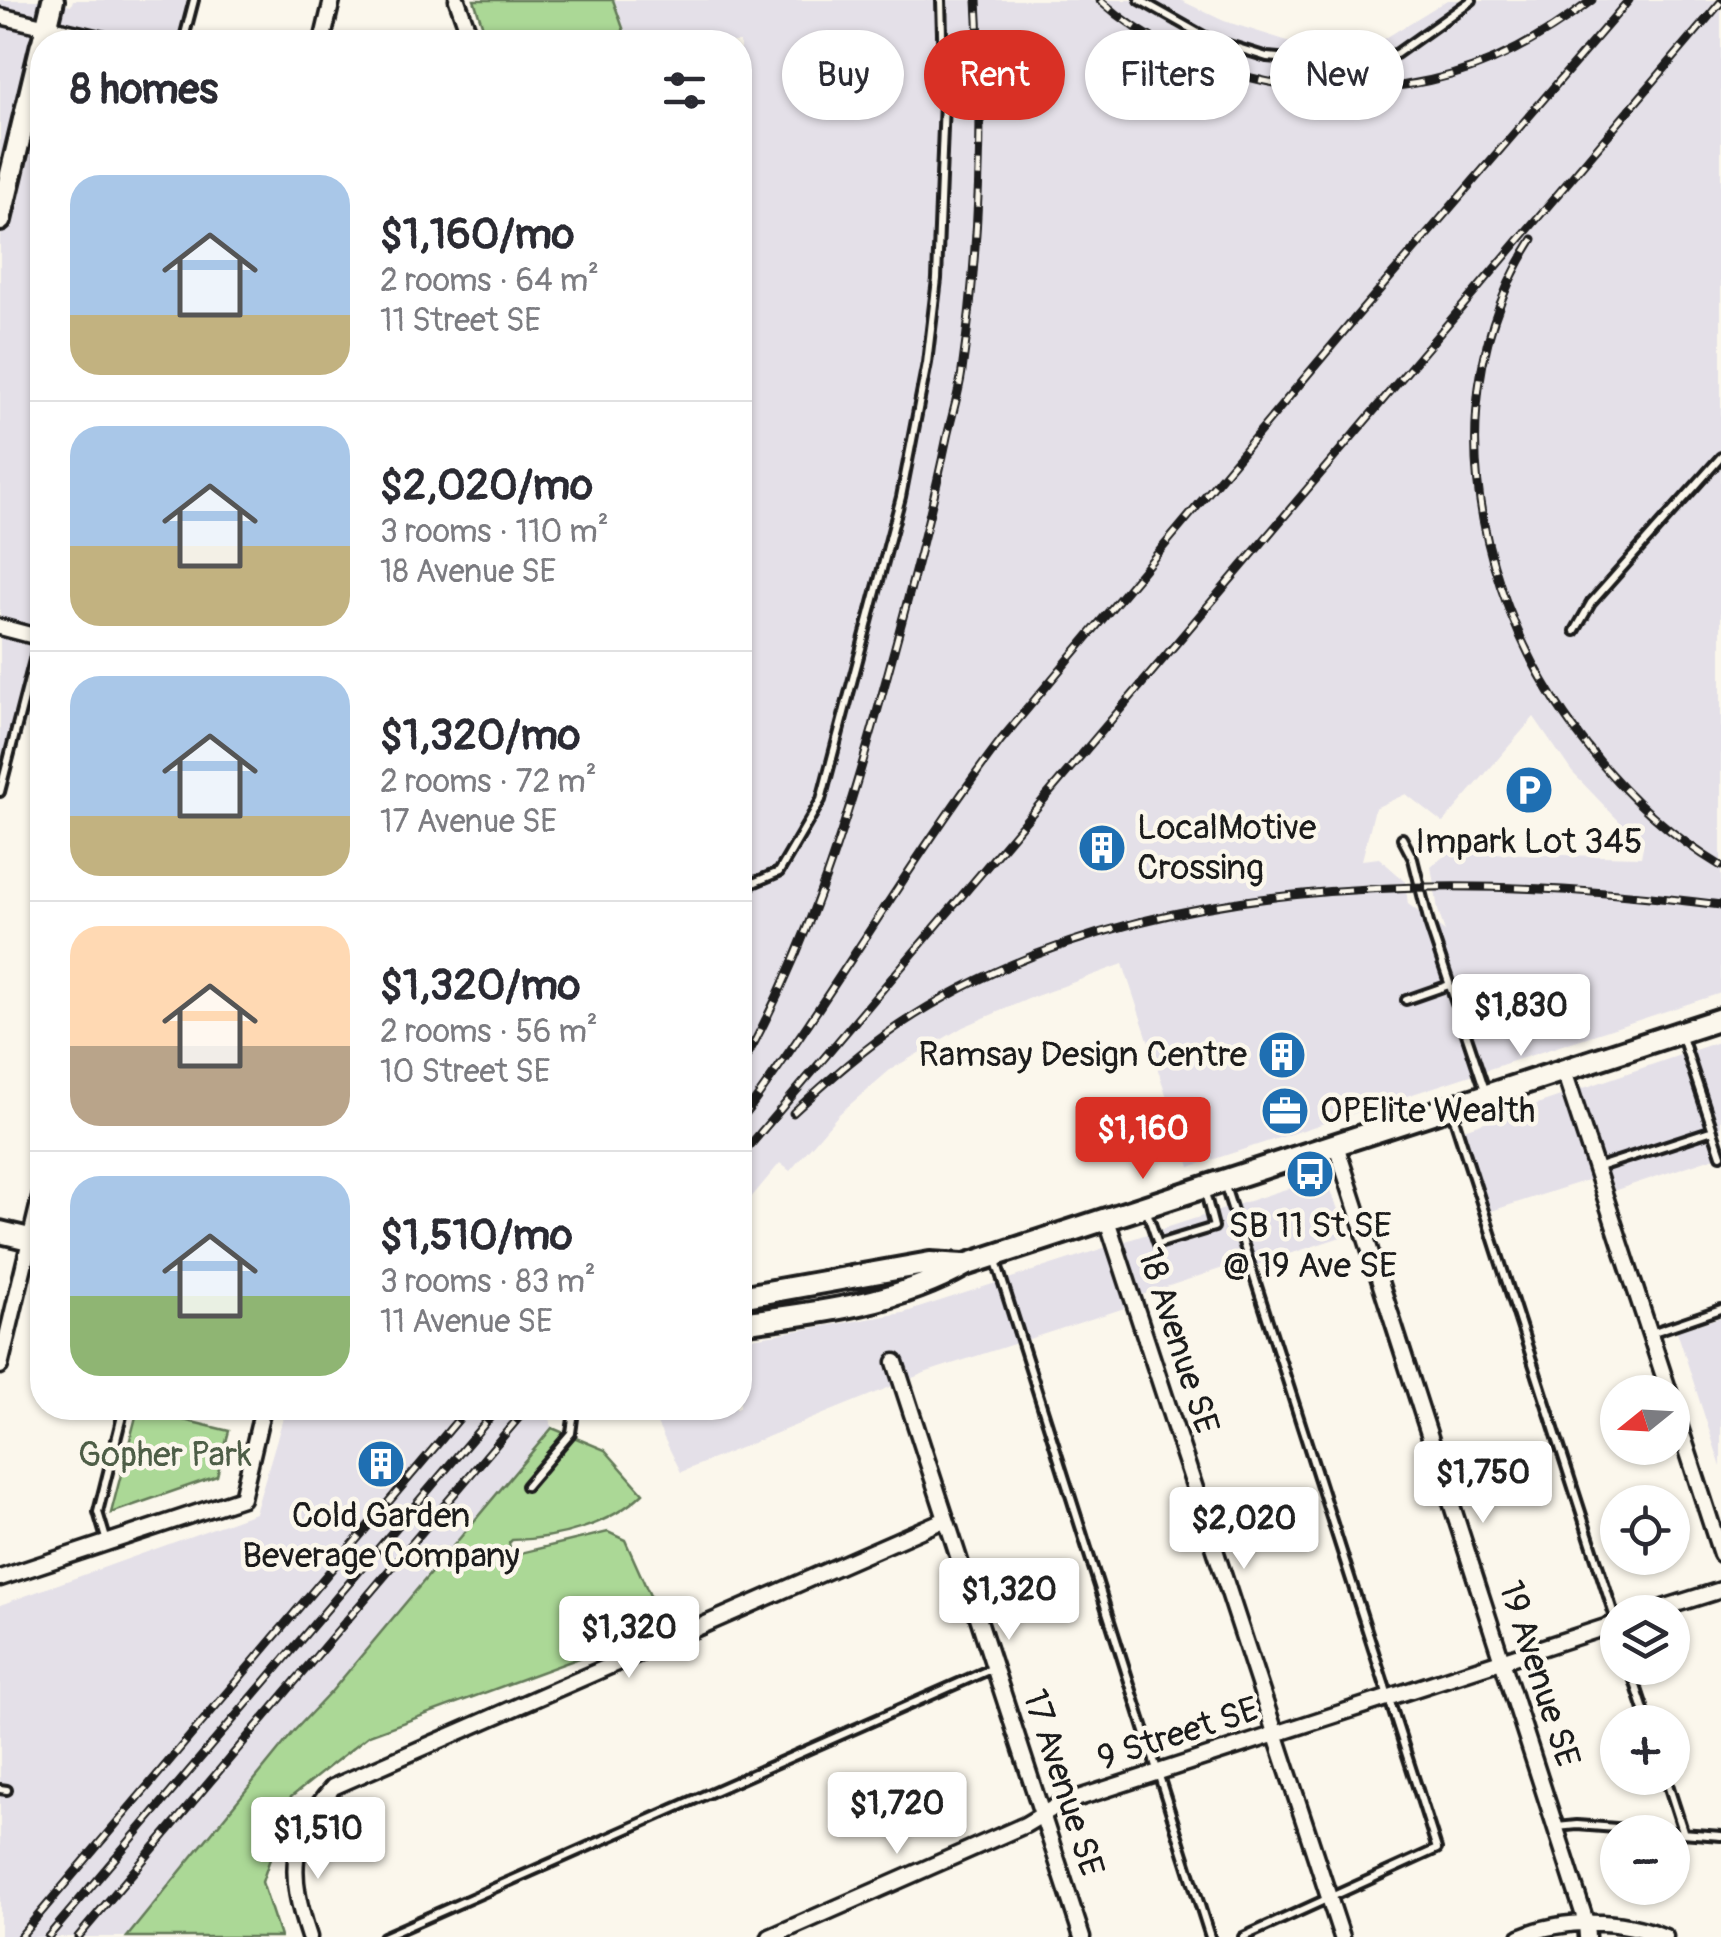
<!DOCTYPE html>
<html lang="en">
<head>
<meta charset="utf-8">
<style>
  :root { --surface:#fff; --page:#f7f7f7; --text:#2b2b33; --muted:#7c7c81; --line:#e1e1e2; --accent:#d93025 }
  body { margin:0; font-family:Pangolin,sans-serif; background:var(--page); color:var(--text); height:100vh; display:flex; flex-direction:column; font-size:38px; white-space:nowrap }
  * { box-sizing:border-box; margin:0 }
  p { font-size:32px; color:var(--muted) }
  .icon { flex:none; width:55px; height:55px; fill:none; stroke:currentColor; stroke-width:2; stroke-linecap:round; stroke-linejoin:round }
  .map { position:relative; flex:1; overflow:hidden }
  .sheet { position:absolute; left:30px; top:30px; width:722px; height:1390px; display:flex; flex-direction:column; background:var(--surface); border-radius:40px; box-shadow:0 2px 8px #0004 }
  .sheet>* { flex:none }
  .top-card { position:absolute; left:782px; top:30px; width:788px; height:90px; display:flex; gap:20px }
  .needle { width:65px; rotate:252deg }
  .controls { position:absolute; left:1600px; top:1375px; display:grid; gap:20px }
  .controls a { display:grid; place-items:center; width:90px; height:90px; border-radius:50%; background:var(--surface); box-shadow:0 2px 8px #0004; font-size:50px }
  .price { position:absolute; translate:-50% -85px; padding:0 22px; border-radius:10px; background:#fff; color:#222; font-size:32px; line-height:65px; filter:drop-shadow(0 2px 5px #0008) }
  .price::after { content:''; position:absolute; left:50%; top:60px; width:30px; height:22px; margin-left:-15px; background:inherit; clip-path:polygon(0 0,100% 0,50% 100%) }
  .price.on { background:var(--accent); color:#fff }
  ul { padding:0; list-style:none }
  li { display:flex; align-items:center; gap:30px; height:250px; padding:0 40px }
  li+li { border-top:2px solid var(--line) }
  li span { display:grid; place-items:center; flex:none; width:280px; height:200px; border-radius:30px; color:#555 }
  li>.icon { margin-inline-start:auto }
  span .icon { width:120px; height:120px; fill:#fffc; stroke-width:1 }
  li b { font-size:42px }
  h2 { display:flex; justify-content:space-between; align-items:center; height:120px; padding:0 40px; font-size:42px }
  .chip { padding:0 35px; border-radius:45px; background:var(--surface); box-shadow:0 2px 8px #0004; font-size:35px; line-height:90px }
  .chip.on { background:var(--accent); color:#fff }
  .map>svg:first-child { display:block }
  .built { fill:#e4e0e8; fill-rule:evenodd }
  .green { fill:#abd896; stroke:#647a59; stroke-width:2.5 }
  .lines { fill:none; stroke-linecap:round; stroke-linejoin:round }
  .lane-casing { stroke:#1c1c1c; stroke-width:14 }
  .street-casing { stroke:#1c1c1c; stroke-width:21 }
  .secondary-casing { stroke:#1c1c1c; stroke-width:28 }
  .lane { stroke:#fbf7ec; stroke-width:6 }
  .street { stroke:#fbf7ec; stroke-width:14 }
  .secondary { stroke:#fbf7ec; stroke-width:20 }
  .rail-casing { stroke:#1c1c1c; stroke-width:9 }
  .rail { stroke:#fbf7ec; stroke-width:5; stroke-dasharray:15; stroke-linecap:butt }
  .labels { text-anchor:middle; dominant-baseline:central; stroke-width:9; stroke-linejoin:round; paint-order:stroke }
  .poi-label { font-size:35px; fill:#1c1c1c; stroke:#fbf7ec }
  .street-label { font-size:35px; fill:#1c1c1c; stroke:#fbf7ec }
  .park-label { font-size:35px; fill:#4e5e47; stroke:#fbf7ec }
</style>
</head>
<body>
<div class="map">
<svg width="1721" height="1937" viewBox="0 0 1721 1937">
  <rect width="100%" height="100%" fill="#fbf7ec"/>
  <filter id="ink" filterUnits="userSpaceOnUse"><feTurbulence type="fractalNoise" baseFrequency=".01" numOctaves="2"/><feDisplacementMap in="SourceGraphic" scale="20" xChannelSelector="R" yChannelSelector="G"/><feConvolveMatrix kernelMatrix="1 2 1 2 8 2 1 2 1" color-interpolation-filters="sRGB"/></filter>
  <g filter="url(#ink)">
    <path class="built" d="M 0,0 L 47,0 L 71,6 L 73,0 L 193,0 L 184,42 L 42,42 L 42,630 L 0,797 Z
      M 613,0 L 1180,0 L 1224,21 L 1288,41 L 1376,44 L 1447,0 L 1721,0 L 1721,993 L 1190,1167 L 1123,964 L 1028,999 L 963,1027 L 890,1070 L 839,1114 L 790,1171 L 780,1163 L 740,1211 L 740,42 L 589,42 L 623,31 ZM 1534,717 L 1572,772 L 1643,846 L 1641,857 L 1450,852 L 1431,866 L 1438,910 L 1445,932 L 1408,904 L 1405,881 L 1379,858 L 1362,860 L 1375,808 L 1406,794 L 1443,823 Z
      M 1721,1041 L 1721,1162 L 1718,1156 L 1607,1193 L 1600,1176 L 1482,1214 L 1455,1132 Z
      M 1326,1176 L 1347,1235 L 1250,1267 L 1247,1260 L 1133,1298 L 1134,1305 L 927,1372 L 681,1472 L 649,1408 L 740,1408 L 740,1340 L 903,1313 Z
      M 1721,1317 L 1721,1467 L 1677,1331 Z
      M 286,1408 L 548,1408 L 552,1428 L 331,1692 L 295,1730 L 127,1937 L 0,1937 L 0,1605 L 255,1513 Z"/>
    <path class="green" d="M 474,0 L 613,0 L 624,31 L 589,42 L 488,42 Z
      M 138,1409 L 229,1431 L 218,1472 L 217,1476 L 111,1513 Z
      M 552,1428 L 605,1450 L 643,1493 C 610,1525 558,1539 512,1540 L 509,1543 L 512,1555 L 608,1532 L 625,1540 L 664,1627 L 369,1735 L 291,1797 L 262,1882 L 280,1937 L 127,1937 L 295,1730 L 331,1692 Z"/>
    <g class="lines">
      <g class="lane-casing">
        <path id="lane" d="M 1140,0 L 1209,39 L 1267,57 L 1336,63 L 1396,54 L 1472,0
          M 183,42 L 194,0
          M 1575,631 L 1591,603 L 1721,457
          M 0,792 L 42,629
          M 1402,838 L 1413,859 L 1429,923 L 1485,1090
          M 746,886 L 779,872 L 821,800 L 901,497 L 927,363 L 937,279 L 944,102 L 941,0
          M 1406,1000 L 1449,985
          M 1682,1037 L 1721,1155
          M 1452,1112 L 1617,1624
          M 1596,1168 L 1713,1130
          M 1224,1183 L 1437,1849 L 1243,1937
          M 1146,1209 L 1158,1244 L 1214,1227 L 1205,1192
          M 996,1261 L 1210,1937
          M 1651,1333 L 1721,1309
          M 526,1486 L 571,1433 L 574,1411
          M 107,1542 L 98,1512 L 124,1408
          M 1630,1668 L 1648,1722
          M 1666,1778 L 1683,1831
          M 0,1789 L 7,1790
          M 1557,1827 L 1577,1825 L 1721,1836
          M 383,1937 L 993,1668"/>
      </g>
      <g class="street-casing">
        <path id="street" d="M 457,0 L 472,42
          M 0,16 L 112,42
          M 322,42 L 332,0
          M 0,627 L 42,638
          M 740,867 L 746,886
          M 1564,1071 L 1669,1392
          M 1336,1145 L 1586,1922 L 1587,1937
          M 1107,1220 L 1342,1937
          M 895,1362 L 1082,1937
          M 0,1366 L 42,1190
          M 1672,1403 L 1721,1554
          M 0,1578 L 242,1498 L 263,1408
          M 1650,1612 L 1721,1590
          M 309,1937 C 288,1874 288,1838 333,1787 L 946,1519
          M 770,1937 L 1025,1825 L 1060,1804 L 1618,1623
          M 1520,1937 C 1564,1918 1620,1918 1665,1937"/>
      </g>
      <g class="secondary-casing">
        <path id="secondary" d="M 43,42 L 53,0
          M 0,220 L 42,44
          M 0,1232 L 42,1242
          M 740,1297 L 930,1263 L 963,1265
          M 740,1323 C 817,1313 897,1304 965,1265 L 1721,1019"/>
      </g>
      <use href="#lane" class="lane"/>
      <use href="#street" class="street"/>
      <use href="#secondary" class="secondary"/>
      <g class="rail-casing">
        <path id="rail" d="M 1100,0 C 1193,83 1333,109 1451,75 C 1504,60 1549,33 1592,0
          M 1533,239 C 1397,451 1520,745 1721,866
          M 740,1069 C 811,941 848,819 886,680 C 908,599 930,519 947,437 C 952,415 959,393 962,371 C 979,252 984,119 977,0
          M 793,1113 C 826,1082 860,1052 898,1026 C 1128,871 1456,871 1721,905
          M 740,1121 C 832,997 908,863 1001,740 L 1356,317 L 1629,0
          M 740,1157 L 1721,2
          M 20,1937 L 468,1408
          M 48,1937 L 498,1408
          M 78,1937 L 527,1408"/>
      </g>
      <use href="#rail" class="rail"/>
    </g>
  </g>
  <defs>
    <g id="parking-disc" transform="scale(2.5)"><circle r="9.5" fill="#1f6fb2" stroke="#fbf7ec"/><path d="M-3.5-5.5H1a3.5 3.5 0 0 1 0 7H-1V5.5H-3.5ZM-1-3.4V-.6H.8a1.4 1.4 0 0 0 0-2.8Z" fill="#fff"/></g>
    <g id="building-disc" transform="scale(2.5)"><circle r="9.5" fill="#1f6fb2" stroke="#fbf7ec"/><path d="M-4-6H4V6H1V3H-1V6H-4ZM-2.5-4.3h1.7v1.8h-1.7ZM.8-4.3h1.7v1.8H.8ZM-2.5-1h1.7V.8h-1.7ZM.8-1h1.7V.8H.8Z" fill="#fff"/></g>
    <g id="office-disc" transform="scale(2.5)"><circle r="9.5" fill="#1f6fb2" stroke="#fbf7ec"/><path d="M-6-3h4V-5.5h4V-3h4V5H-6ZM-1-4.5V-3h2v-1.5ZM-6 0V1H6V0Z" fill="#fff"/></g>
    <g id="bus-disc" transform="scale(2.5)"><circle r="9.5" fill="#1f6fb2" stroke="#fbf7ec"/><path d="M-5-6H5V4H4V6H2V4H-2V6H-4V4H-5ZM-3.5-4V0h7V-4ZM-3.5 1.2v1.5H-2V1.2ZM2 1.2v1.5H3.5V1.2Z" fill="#fff"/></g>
  </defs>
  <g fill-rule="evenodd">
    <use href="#parking-disc" x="1529" y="790"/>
    <use href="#building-disc" x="1102" y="848"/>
    <use href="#building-disc" x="1282" y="1055"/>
    <use href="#office-disc" x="1285" y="1111"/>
    <use href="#bus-disc" x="1310" y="1174"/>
    <use href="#building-disc" x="381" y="1464"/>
  </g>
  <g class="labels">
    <g class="poi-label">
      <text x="1137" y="828" text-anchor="start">LocalMotive<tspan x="1137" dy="40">Crossing</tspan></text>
      <text x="1529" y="842">Impark Lot 345</text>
      <text x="1247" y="1055" text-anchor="end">Ramsay Design Centre</text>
      <text x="1320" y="1111" text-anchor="start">OPElite Wealth</text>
      <text x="1310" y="1226">SB 11 St SE<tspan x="1310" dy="40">@ 19 Ave SE</tspan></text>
      <text x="381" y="1516">Cold Garden<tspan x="381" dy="40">Beverage Company</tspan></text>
    </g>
    <g class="street-label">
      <text transform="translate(1178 1341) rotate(72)">18 Avenue SE</text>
      <text transform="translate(1539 1674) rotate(72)">19 Avenue SE</text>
      <text transform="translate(1178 1734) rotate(-18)">9 Street SE</text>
      <text transform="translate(1063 1783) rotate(72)">17 Avenue SE</text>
    </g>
    <g class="park-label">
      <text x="165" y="1455">Gopher Park</text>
    </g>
  </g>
</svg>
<div class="controls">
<a><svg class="needle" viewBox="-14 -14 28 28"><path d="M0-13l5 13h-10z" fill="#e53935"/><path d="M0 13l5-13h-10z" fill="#7c7c81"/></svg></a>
<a><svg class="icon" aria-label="locate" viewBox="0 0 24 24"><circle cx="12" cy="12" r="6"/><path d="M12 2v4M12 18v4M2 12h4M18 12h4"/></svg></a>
<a><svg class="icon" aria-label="layers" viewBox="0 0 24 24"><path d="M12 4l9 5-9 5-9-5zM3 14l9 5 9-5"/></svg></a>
<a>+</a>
<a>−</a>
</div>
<b class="price" style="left:1521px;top:1059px">$1,830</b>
<b class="price on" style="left:1143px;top:1182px">$1,160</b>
<b class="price" style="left:1483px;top:1526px">$1,750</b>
<b class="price" style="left:1244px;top:1572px">$2,020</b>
<b class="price" style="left:1009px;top:1643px">$1,320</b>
<b class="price" style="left:629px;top:1681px">$1,320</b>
<b class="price" style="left:897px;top:1857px">$1,720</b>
<b class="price" style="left:318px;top:1882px">$1,510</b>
<div class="top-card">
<a class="chip">Buy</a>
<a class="chip on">Rent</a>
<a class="chip">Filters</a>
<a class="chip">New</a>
</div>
<section class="sheet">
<h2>8 homes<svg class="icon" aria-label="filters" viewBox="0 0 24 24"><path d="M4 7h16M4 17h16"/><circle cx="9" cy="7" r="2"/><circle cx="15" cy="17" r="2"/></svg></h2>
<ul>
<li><span style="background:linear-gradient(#a9c7e8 70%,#c2b280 0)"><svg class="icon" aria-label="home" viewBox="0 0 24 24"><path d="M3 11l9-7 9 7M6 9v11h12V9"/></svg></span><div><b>$1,160/mo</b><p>2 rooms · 64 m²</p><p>11 Street SE</p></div></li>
<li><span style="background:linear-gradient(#a9c7e8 60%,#c2b280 0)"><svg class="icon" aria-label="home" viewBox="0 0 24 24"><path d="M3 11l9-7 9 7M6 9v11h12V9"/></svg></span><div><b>$2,020/mo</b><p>3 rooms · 110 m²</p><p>18 Avenue SE</p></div></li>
<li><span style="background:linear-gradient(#a9c7e8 70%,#c2b280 0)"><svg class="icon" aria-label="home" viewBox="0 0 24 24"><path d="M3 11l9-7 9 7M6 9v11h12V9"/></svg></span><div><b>$1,320/mo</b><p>2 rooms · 72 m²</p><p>17 Avenue SE</p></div></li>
<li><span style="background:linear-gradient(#ffd9b3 60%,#b9a48a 0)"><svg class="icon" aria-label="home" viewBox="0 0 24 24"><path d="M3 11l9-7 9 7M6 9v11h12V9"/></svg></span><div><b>$1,320/mo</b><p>2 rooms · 56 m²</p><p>10 Street SE</p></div></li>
<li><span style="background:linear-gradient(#a9c7e8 60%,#8fb573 0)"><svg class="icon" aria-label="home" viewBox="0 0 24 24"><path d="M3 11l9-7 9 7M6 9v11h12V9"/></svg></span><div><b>$1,510/mo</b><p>3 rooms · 83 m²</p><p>11 Avenue SE</p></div></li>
</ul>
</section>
</div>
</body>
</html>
